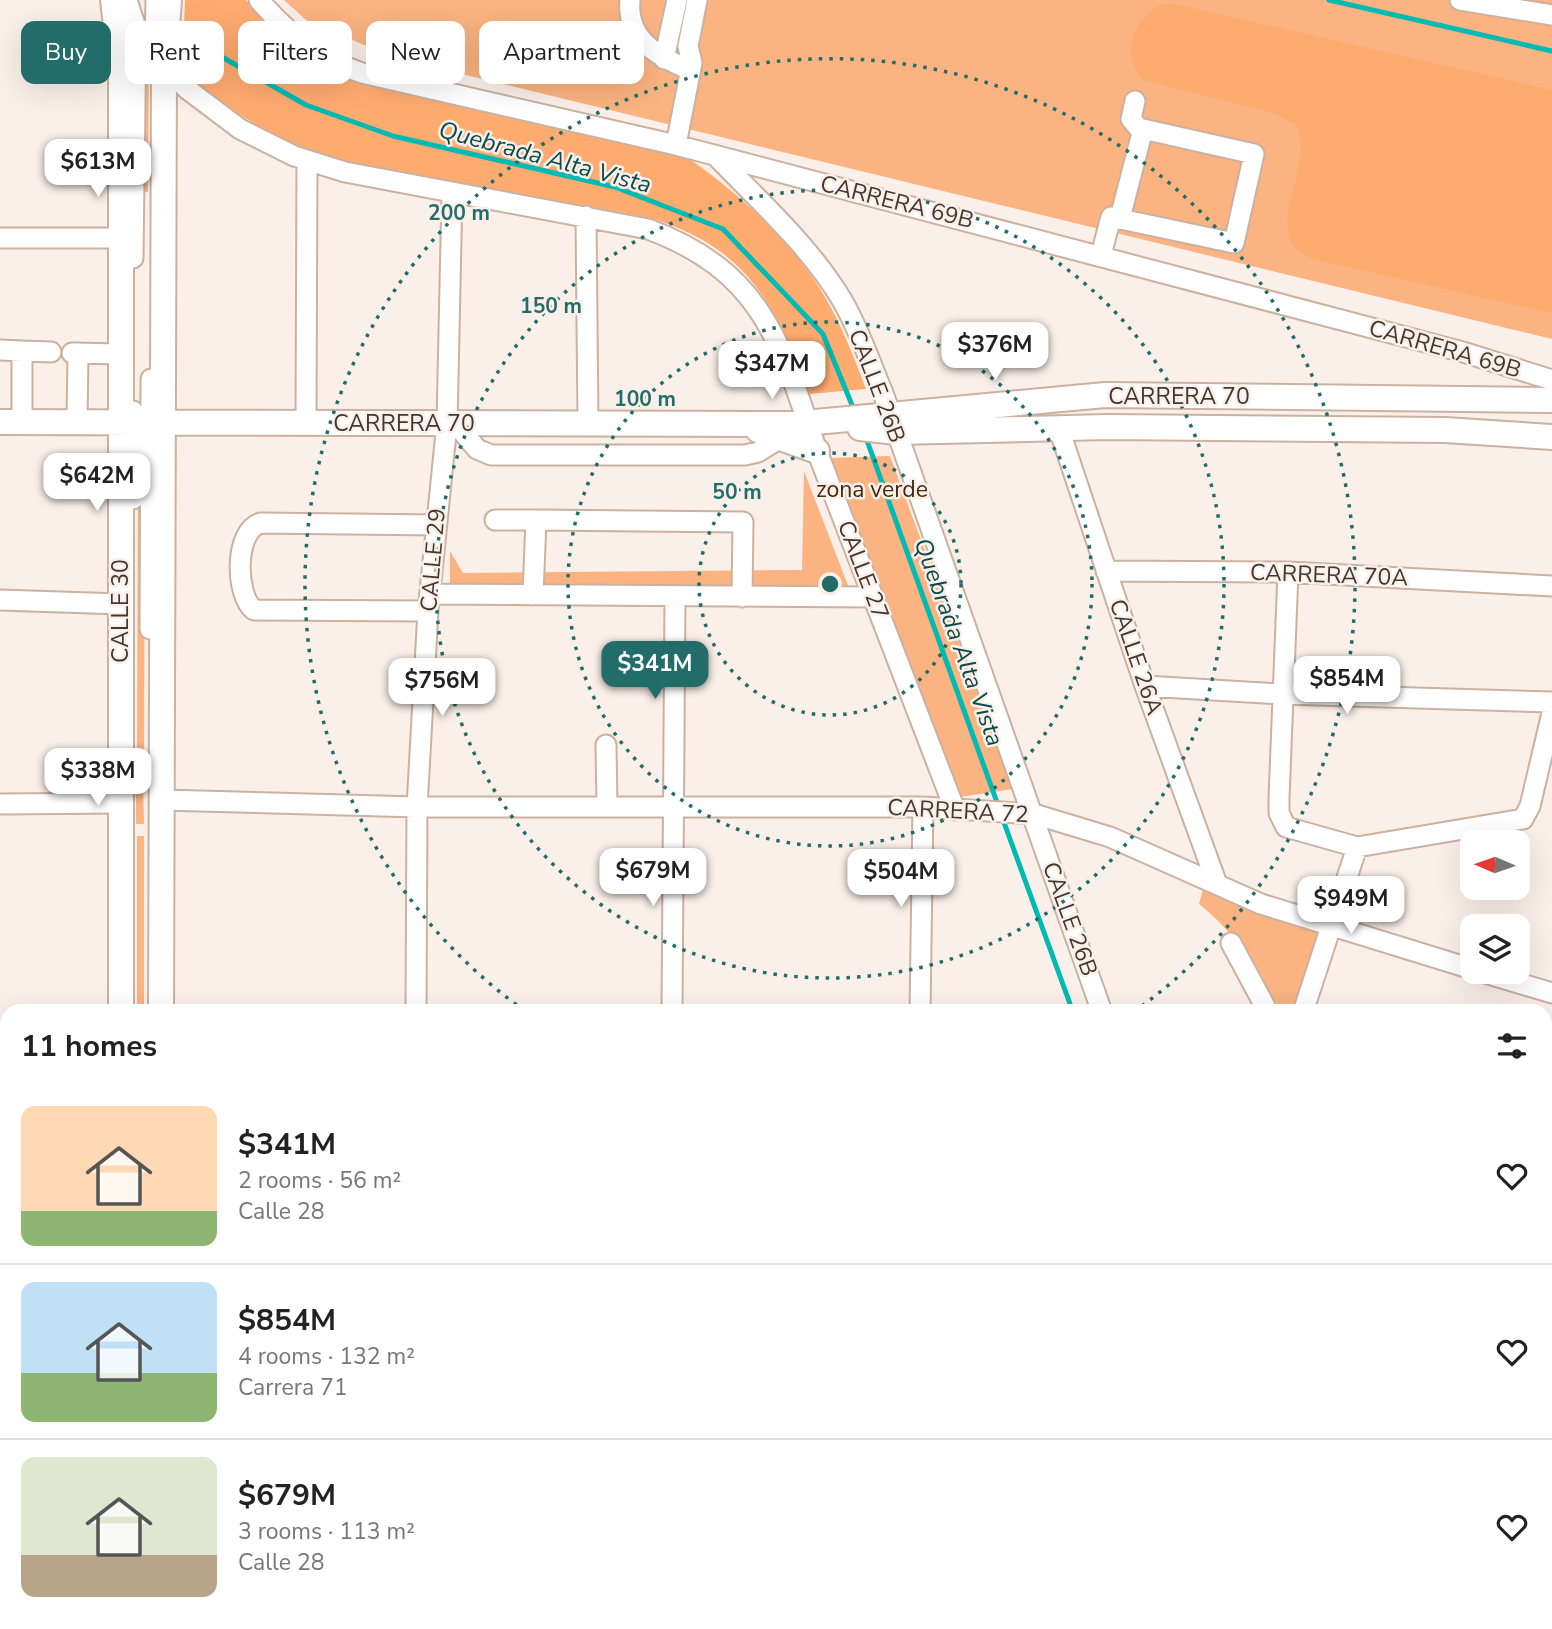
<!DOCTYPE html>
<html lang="en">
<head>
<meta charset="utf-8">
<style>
  :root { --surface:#fff; --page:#f6f6f6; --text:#222; --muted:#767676; --line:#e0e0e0; --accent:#226d69 }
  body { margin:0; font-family:"Nunito Sans",sans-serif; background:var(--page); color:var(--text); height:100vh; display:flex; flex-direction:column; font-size:26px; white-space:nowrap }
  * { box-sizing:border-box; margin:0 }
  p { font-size:23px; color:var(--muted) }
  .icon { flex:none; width:38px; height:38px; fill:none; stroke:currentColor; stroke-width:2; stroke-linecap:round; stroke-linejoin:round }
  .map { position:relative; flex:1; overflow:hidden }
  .drawer { position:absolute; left:0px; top:1004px; width:1552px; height:625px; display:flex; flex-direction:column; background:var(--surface); border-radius:21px 21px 0 0; box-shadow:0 7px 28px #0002 }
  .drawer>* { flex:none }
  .guide { position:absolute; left:21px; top:21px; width:700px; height:63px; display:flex; gap:14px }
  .needle { width:46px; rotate:272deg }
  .tools { position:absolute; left:1460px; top:830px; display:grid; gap:14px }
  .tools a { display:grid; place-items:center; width:70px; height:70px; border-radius:14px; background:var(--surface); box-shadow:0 7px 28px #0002; font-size:35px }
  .price { position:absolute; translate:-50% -60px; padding:0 16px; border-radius:14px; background:#fff; color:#222; font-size:23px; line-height:46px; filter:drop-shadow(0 2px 4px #0008) }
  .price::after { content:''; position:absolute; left:50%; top:42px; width:21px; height:16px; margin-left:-10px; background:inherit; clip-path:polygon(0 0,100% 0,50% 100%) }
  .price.active { background:var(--accent); color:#fff }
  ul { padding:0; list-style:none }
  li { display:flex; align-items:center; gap:21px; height:175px; padding:0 21px }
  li+li { border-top:2px solid var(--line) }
  li span { display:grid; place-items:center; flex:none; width:196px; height:140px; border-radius:14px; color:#555 }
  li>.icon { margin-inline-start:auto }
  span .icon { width:84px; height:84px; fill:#fffc; stroke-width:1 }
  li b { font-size:30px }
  h2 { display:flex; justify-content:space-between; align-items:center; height:84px; padding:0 21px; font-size:30px }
  .pill { padding:0 24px; border-radius:14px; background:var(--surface); box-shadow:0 7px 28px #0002; font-size:24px; line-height:63px }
  .pill.active { background:var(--accent); color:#fff }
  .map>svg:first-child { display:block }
  .green { fill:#fab381 }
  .forest { fill:#feab70 }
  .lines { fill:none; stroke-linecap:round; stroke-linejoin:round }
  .stream { stroke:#01bab3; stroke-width:5 }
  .minor-casing { stroke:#cbb1a0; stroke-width:23 }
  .major-casing { stroke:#cbb1a0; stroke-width:28 }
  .minor { stroke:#fff; stroke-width:19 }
  .major { stroke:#fff; stroke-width:24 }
  .ring { fill:none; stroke:#226d69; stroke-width:3.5; stroke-dasharray:3.5 7 }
  .labels { text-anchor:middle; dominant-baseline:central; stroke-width:5; stroke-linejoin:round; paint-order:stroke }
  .street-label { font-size:23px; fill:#433831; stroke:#fbf0e9 }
  .park-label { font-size:23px; fill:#48280f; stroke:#fbf0e9 }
  .water-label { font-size:24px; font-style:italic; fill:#084b48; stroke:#fbf0e9 }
  .centre { fill:#226d69; stroke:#fbf0e9; stroke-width:3.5 }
  .ring-label { font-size:21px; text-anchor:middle; font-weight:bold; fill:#226d69; stroke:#fbf0e9; stroke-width:5; stroke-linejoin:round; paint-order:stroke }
</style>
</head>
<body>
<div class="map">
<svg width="1552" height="1629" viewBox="0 0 1552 1629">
  <rect width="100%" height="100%" fill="#fbf0e9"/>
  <path class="green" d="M 284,0 L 1552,0 L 1552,339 L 392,57 L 306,20 Z
    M 138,53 L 149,66 L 148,192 L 137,192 Z
    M 138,453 L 145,453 L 144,763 L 137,763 Z
    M 890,456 L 1013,789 L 960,797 L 829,458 Z
    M 804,471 L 849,588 L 450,584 L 450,551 L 463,573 L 802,570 Z
    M 136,781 L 143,781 L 144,824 L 136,824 Z
    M 137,836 L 144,836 L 144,1012 L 137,1011 Z
    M 1203,889 L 1326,935 L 1292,1011 L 1278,1011 C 1257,970 1237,934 1199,904 Z"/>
  <path class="forest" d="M 185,0 L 246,0 C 277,40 319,64 365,85 L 678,155 L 694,162 C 740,195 788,239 819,287 C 839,319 853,354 866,389 L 809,394 C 776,305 747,247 650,218 L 343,162 C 278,143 235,114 182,73 Z
    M 1164,4 L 1175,4 L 1552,90 L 1552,313 L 1317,260 C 1252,241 1317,170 1297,125 L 1274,113 L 1143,80 C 1120,56 1133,14 1164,4 Z"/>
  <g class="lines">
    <path class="stream" d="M 1329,0 L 1552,51
      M 192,25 L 215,53 L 306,105 L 393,136 L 615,187 L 723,229 L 823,334 L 854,410
      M 865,435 L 999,808
      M 1002,817 L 1073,1012
      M 732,1629 L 734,1622"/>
    <g class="minor-casing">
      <path id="minor" d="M 127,0 L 136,28 L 147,46 L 187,89 L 240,129 L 294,156 L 345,172 L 648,229 C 763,272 781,343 817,451 L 955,810
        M 259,0 C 287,33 320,59 362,73 L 676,145 L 1463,352 L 1552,380
        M 630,0 C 626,40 659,57 690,70
        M 1460,0 L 1552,15
        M 155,48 L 156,0
        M 664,59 L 677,0
        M 1135,101 L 1131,119 L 1141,131
        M 676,145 L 692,63 L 688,46 L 697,0
        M 715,155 C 759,201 809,245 842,300 C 859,329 870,362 883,393 L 1102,1012
        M 586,216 L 588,423
        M 0,238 L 111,238
        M 1101,255 L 1111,217 L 1234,243 L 1254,154 L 1143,129 L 1120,218
        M 133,258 L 136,29
        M 0,350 L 22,351
        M 72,353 L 120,354
        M 22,422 L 22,351 L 51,352
        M 77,422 L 78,353
        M 306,423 L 307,162
        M 455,423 L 477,449 L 491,455 L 745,455 L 758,452 L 781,438
        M 1059,429 L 1145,686 L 1217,884
        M 133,499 L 133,411
        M 495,520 L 536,520
        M 1106,571 L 1288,572 L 1552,586
        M 1288,572 L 1279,798 L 1279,813 L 1286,827 L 1357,847 L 1523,819 L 1530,806 L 1552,713
        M 430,594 L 874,597
        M 533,595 L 536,520 L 743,522 L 742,597
        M 0,600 L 120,604
        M 428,611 L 254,610 C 235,595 234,530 261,523 L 436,525
        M 150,629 L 151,379
        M 1145,686 L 1282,694 L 1552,702
        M 606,745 L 607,805
        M 162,800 L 417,807 L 923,807 L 1034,814 L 1110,837 L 1261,904 L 1472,969
        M 0,804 L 120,803
        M 1231,943 L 1268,1012
        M 1478,971 L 1552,993
        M 416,1012 L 417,807 L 428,611 L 447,423 L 452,194
        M 672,1012 L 675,597
        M 920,1012 L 923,807
        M 1303,1012 L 1357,847
        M 0,1065 L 7,1065
        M 1545,1224 L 1552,1200
        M 1545,1239 L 1552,1242
        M 0,1311 L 7,1311
        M 1545,1494 L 1552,1496
        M 0,1562 L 7,1562
        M 671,1622 L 671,1629
        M 915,1622 L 915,1629
        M 1087,1622 L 1108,1629
        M 412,1629 L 412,1622
        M 777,1629 L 780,1622
        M 1229,1629 L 1229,1622
        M 1427,1629 L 1429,1622"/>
    </g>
    <g class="major-casing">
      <path id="major" d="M 113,0 L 121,71 L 121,1012
        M 0,422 L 794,424 L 1105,395 L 1552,400
        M 860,428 L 896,432 L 1108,427 L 1445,430 L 1552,437
        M 758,430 L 817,451
        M 161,1012 L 164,67 L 169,0
        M 122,1622 L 122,1629
        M 161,1622 L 161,1629"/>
    </g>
    <use href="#minor" class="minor"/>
    <use href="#major" class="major"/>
  </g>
  <g class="ring">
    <circle cx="830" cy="584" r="131"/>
    <circle cx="830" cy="584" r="262"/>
    <circle cx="830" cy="584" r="394"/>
    <path d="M525 1011A525 525 0 1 1 1135 1011"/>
  </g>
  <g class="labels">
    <g class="street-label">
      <text transform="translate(897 202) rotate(14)">CARRERA 69B</text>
      <text transform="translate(1445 349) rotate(16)">CARRERA 69B</text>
      <text transform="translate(877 386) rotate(69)">CALLE 26B</text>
      <text x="1179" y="396">CARRERA 70</text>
      <text x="404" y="423">CARRERA 70</text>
      <text transform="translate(433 560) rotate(-85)">CALLE 29</text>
      <text transform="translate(863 570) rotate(69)">CALLE 27</text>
      <text transform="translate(1329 575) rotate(2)">CARRERA 70A</text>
      <text transform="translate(120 611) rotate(-90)">CALLE 30</text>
      <text transform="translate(1136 657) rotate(71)">CALLE 26A</text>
      <text transform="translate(958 811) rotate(3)">CARRERA 72</text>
      <text transform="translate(1070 919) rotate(70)">CALLE 26B</text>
    </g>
    <g class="park-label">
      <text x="872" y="489">zona verde</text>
    </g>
    <g class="water-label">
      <text transform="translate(545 157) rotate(15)">Quebrada Alta Vista</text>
      <text transform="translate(959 642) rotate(70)">Quebrada Alta Vista</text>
    </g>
  </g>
  <circle cx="830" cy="584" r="10" class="centre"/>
  <g class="ring-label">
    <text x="459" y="220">200 m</text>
    <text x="551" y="313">150 m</text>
    <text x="645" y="406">100 m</text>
    <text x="737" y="499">50 m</text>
  </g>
</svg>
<div class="tools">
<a><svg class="needle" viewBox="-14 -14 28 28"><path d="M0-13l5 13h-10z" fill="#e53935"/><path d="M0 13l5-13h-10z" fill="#767676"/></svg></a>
<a><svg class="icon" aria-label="layers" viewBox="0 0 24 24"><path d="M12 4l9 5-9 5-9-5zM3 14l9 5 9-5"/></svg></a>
</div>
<b class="price" style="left:98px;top:199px">$613M</b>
<b class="price" style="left:995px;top:382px">$376M</b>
<b class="price" style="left:772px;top:401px">$347M</b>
<b class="price" style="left:97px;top:513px">$642M</b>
<b class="price active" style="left:655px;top:701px">$341M</b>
<b class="price" style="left:1347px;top:716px">$854M</b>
<b class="price" style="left:442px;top:718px">$756M</b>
<b class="price" style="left:98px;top:808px">$338M</b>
<b class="price" style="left:653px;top:908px">$679M</b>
<b class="price" style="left:901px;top:909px">$504M</b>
<b class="price" style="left:1351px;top:936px">$949M</b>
<div class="guide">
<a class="pill active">Buy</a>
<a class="pill">Rent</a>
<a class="pill">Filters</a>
<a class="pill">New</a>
<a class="pill">Apartment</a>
</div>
<section class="drawer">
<h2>11 homes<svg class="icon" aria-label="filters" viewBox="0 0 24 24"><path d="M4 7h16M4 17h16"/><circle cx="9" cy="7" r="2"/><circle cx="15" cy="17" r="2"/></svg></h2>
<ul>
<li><span style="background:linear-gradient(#ffd9b3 75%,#8fb573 0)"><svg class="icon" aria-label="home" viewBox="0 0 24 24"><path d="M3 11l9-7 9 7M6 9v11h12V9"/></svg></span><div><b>$341M</b><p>2 rooms · 56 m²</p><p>Calle 28</p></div><svg class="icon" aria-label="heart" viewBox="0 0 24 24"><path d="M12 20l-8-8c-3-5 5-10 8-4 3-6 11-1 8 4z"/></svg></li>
<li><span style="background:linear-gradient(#bfe0f5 65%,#8fb573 0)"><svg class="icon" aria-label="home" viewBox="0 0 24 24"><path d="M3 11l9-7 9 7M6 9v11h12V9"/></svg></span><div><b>$854M</b><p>4 rooms · 132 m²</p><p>Carrera 71</p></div><svg class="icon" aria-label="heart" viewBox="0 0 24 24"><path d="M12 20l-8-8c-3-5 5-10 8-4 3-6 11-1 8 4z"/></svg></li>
<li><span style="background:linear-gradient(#dfe7d0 70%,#b9a48a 0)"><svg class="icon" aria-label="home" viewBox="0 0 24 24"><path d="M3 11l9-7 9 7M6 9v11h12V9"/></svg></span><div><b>$679M</b><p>3 rooms · 113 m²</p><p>Calle 28</p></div><svg class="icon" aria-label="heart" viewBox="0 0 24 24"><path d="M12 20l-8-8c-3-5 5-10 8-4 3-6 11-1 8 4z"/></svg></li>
</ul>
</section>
</div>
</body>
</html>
